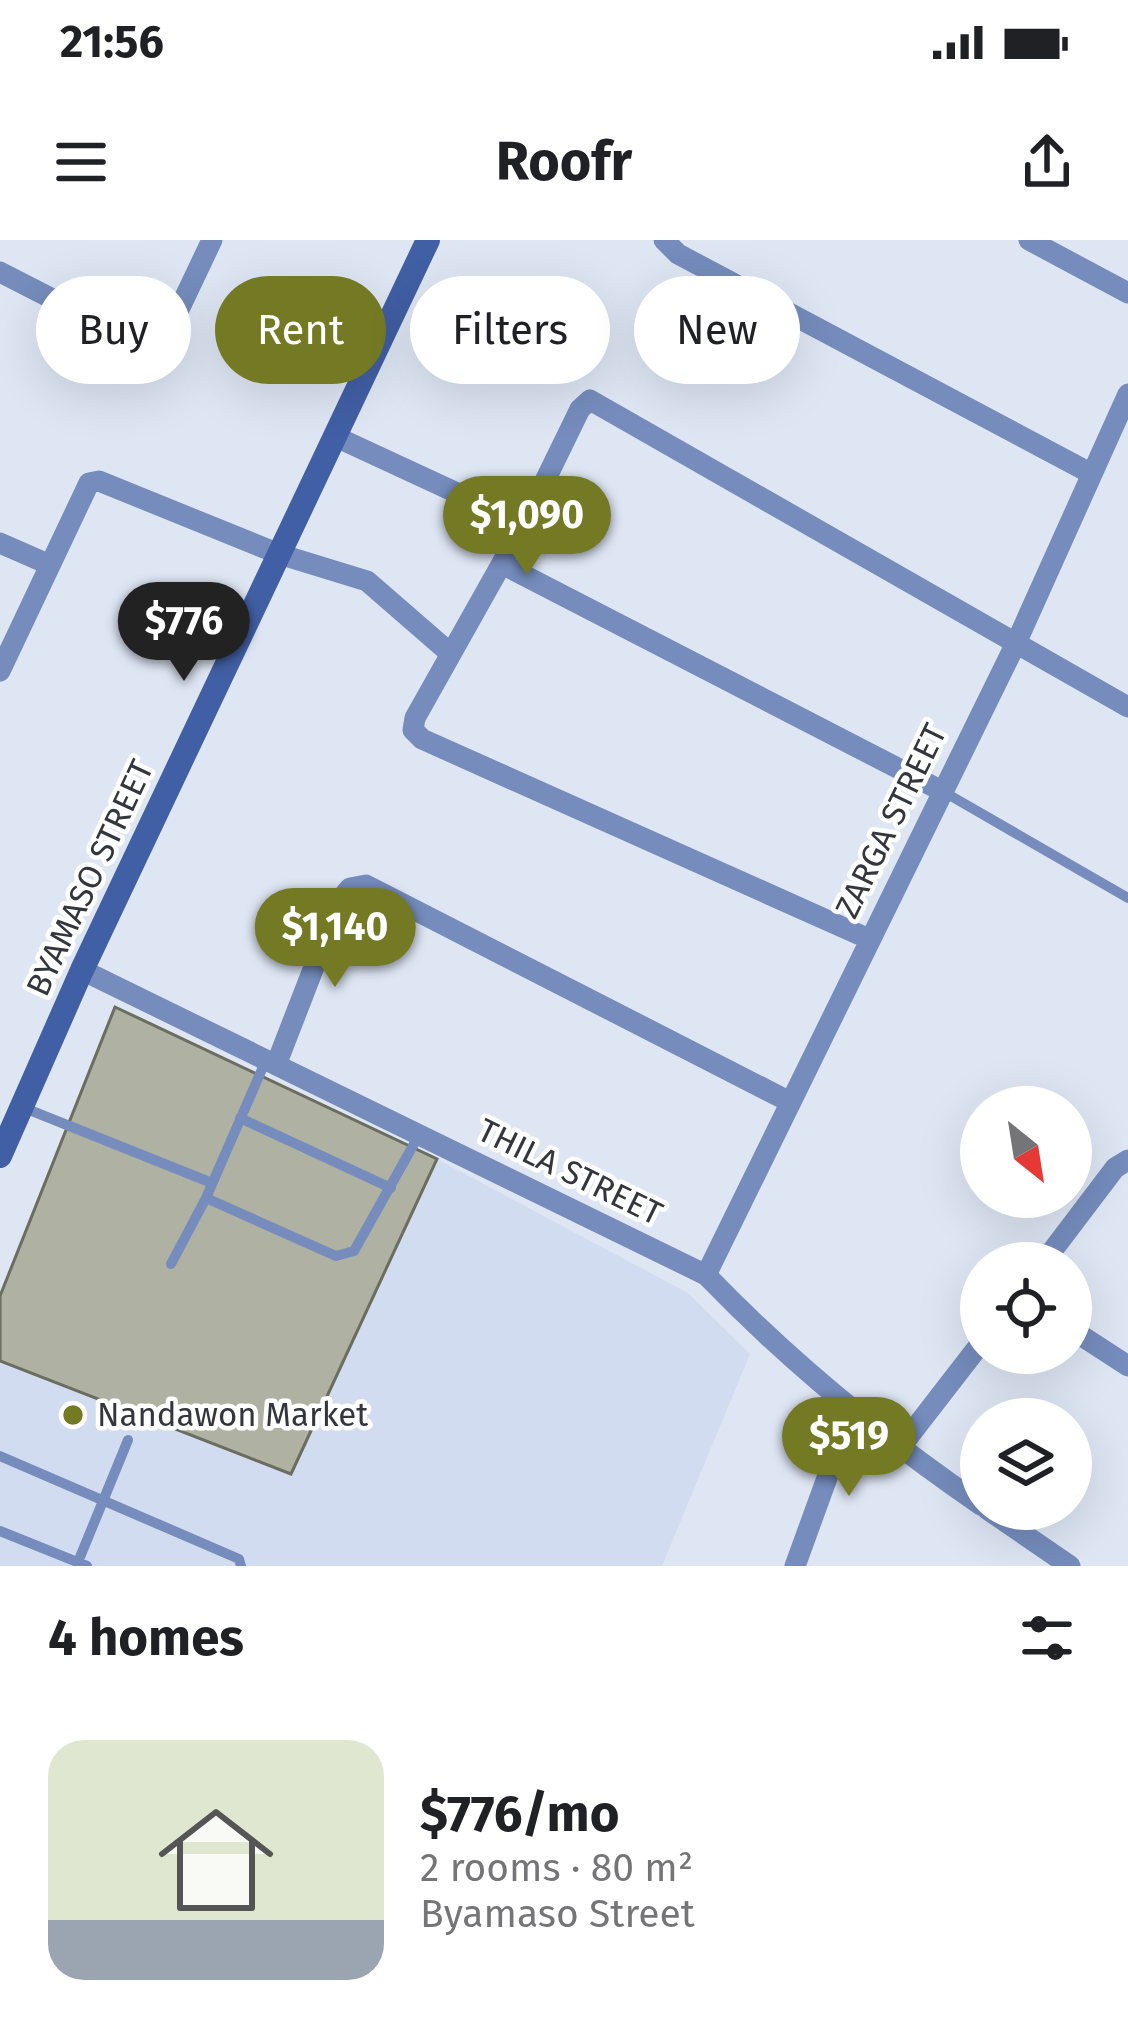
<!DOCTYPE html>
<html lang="en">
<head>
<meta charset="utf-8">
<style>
  :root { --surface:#fff; --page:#f6f6f6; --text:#202124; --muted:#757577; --line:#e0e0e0; --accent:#747a23 }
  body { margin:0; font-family:"Fira Sans",sans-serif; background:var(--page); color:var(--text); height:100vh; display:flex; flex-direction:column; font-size:45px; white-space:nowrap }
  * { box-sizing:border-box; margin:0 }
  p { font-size:39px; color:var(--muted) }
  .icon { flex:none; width:66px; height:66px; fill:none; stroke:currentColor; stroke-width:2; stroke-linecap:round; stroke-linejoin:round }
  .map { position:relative; height:1326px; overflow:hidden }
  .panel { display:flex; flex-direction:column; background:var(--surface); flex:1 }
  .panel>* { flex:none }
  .banner { position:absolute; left:36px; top:36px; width:1056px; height:108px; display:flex; gap:24px }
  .needle { width:78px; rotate:150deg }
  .controls { position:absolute; left:960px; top:846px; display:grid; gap:24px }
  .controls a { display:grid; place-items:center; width:132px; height:132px; border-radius:50%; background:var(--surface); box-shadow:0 12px 48px #0002; font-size:60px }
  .price { position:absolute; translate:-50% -102px; padding:0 27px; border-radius:42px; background:var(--accent); color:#fff; font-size:39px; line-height:78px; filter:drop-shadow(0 3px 6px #0008) }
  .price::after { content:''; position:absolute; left:50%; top:72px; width:36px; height:27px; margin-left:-18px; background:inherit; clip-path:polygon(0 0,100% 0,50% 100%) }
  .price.current { background:#222; color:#fff }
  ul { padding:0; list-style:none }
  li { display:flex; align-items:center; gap:36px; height:300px; padding:0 48px }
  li+li { border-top:3px solid var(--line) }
  li span { display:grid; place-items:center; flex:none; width:336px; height:240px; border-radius:36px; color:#555 }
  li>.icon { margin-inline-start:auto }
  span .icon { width:144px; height:144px; fill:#fffc; stroke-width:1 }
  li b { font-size:51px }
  h2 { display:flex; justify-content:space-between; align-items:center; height:144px; padding:0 48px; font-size:51px }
  .chip { padding:0 42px; border-radius:54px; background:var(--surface); box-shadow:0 12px 48px #0002; font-size:42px; line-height:108px }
  .chip.current { background:var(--accent); color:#fff }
  .status { display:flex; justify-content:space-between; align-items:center; height:84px; padding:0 60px; background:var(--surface); direction:ltr }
  .status svg { height:33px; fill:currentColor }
  header { display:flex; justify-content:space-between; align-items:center; height:156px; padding:0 48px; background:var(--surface); font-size:54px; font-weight:700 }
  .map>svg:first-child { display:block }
  .built { fill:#d2dcf1 }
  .building { fill:#afb1a2; stroke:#6b6d5f; stroke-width:3 }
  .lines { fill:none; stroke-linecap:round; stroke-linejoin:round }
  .service { stroke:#758cbc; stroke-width:10 }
  .minor { stroke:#758cbc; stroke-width:21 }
  .secondary { stroke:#415fa4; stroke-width:24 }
  .poi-dot { fill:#747a23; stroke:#fff; stroke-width:4.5 }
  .labels { text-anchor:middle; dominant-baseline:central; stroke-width:9; stroke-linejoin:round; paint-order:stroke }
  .street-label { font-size:33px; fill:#33363c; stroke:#fff }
  .poi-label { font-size:33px; fill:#33363c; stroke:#fff; text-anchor:start }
</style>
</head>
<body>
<div class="status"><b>21:56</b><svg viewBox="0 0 49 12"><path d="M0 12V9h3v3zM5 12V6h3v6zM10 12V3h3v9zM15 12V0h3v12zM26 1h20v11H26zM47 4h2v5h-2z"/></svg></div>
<header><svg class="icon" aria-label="menu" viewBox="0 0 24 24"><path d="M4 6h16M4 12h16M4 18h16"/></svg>Roofr<svg class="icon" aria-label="share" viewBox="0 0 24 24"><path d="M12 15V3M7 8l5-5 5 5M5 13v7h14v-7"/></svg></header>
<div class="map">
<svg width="1128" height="1326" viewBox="0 0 1128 1326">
  <rect width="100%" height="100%" fill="#dee6f4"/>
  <path class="built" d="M 437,919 L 688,1053 L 750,1114 L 662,1326 L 0,1326 L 0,1117 L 291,1233 Z"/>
  <path class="building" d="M 115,767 L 437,919 L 291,1234 L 0,1121 L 0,1056 Z"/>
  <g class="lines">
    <path class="service" d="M 944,552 L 1128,658
      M 266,820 L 206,958 L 336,1016 L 354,1011 L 419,895
      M 22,867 L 212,943
      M 240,878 L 391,948
      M 171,1024 L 206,958
      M 0,1216 L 239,1319 L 241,1326
      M 0,1291 L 87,1326
      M 78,1322 L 128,1200"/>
    <path class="minor" d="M 664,0 L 678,14 L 1092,234
      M 1029,0 L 1128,53
      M 0,32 L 152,110 L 165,99 L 212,0
      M 334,196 L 524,284
      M 0,303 L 48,324
      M 502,324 L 942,551
      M 0,431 L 89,243 L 99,241 L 279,314 L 367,341 L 451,414
      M 869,699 L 422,499 L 413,490 L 415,478 L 524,284 L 580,169 L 590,160 L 1128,467
      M 82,730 L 706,1035 C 791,1123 880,1196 981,1265
      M 276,825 L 340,660 L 350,648 L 366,645 L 790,862
      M 1043,1023 L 1115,928 L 1128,920
      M 706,1035 L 1017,401 L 1128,154
      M 1071,1089 L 1128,1126
      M 899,1209 L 981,1103
      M 987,1269 L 1070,1326
      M 795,1326 L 851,1172"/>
    <path class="secondary" d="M 0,916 L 82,730 L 428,0"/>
  </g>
  <circle class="poi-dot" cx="73" cy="1175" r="12"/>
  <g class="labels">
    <g class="street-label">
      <text transform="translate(891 581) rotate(-64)">ZARGA STREET</text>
      <text transform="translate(90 638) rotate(-65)">BYAMASO STREET</text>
      <text transform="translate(570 932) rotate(26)">THILA STREET</text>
    </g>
    <g class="poi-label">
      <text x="97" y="1175">Nandawon Market</text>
    </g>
  </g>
</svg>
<div class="controls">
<a><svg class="needle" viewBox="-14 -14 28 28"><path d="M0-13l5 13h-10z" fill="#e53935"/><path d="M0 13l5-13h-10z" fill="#757577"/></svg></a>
<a><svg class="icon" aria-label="locate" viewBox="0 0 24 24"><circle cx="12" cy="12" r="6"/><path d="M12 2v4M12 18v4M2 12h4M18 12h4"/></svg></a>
<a><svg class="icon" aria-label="layers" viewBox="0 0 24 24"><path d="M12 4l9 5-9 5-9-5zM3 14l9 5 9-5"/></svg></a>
</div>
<b class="price" style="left:527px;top:338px">$1,090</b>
<b class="price current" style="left:184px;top:444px">$776</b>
<b class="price" style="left:335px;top:750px">$1,140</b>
<b class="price" style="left:849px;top:1259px">$519</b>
<div class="banner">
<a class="chip">Buy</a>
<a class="chip current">Rent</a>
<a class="chip">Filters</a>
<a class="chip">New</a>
</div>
</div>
<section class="panel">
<h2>4 homes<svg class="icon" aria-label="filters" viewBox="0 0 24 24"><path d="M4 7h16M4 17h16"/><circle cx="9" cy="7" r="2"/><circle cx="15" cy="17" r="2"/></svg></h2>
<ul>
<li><span style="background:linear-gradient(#dfe7d0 75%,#9aa5b1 0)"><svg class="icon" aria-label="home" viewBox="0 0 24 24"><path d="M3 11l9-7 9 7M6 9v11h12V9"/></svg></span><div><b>$776/mo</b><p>2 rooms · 80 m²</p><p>Byamaso Street</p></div></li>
</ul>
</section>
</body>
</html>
